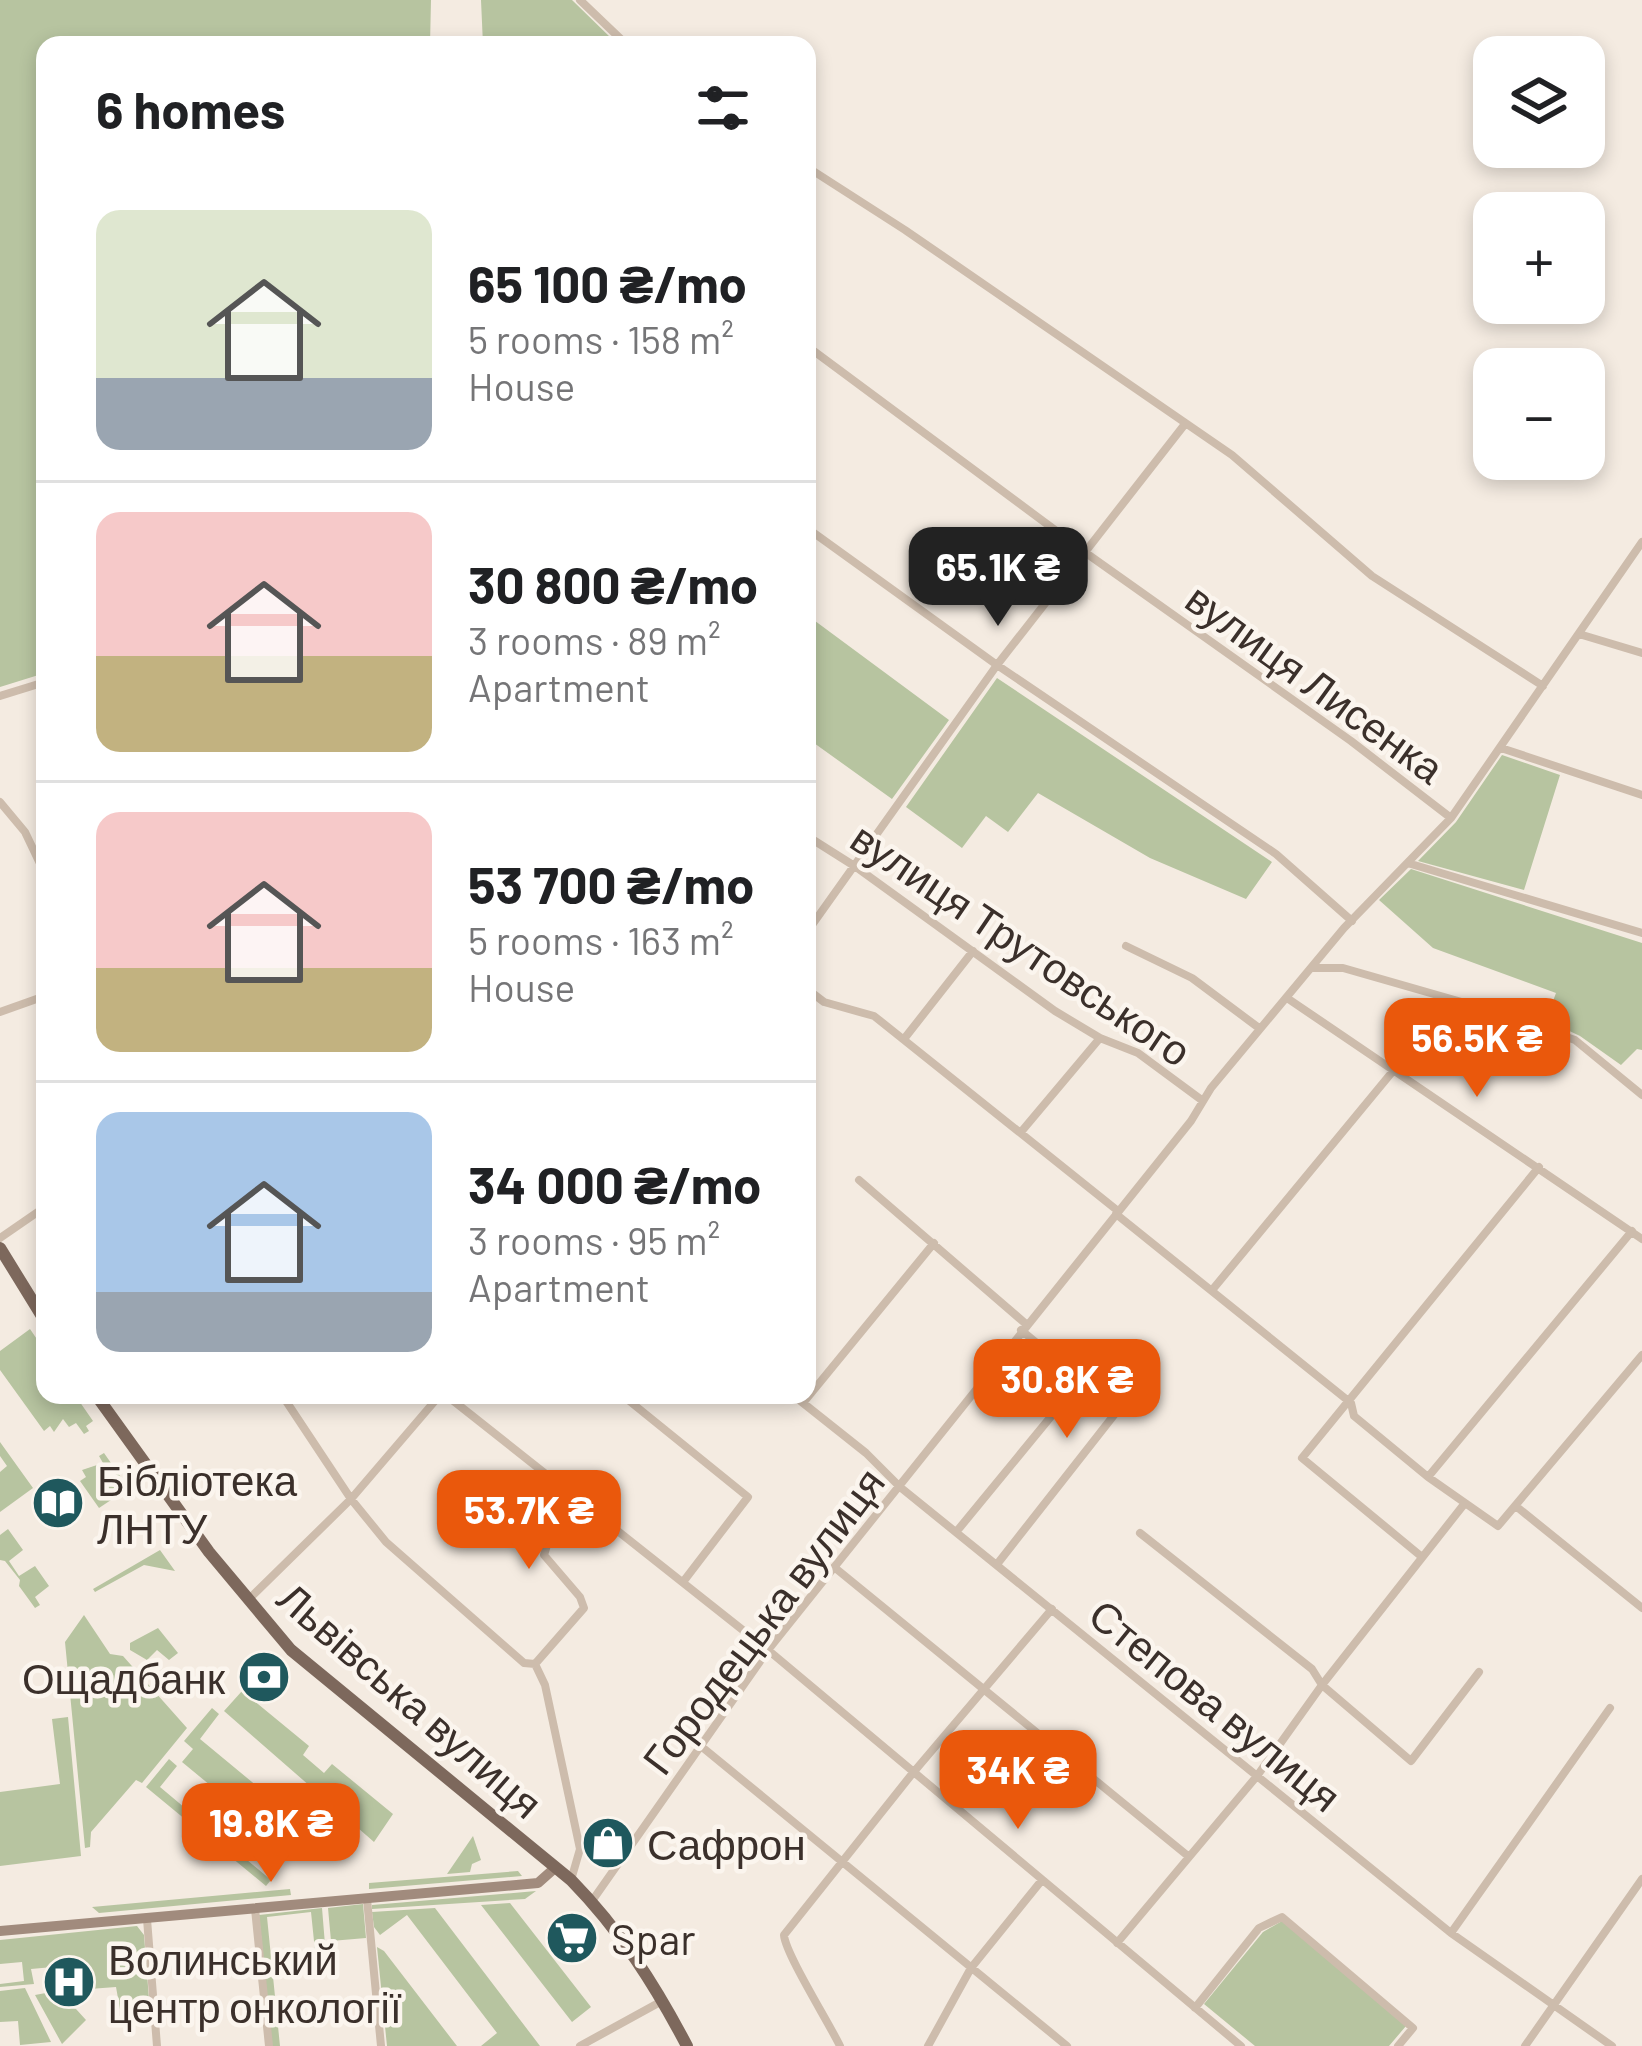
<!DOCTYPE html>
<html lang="en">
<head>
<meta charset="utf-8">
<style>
  :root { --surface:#fff; --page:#f2f2f2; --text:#202124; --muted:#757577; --line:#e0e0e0; --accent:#ea580c }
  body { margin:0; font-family:Barlow,sans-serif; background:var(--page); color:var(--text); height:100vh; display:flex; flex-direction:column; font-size:45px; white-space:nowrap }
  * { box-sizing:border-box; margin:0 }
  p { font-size:39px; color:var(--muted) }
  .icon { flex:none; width:66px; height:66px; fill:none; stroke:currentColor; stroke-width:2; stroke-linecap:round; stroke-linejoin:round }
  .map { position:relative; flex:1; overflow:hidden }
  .drawer { position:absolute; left:36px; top:36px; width:780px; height:1368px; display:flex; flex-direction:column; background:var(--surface); border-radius:24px; box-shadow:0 6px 18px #0003 }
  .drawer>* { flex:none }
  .fabs { position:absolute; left:1473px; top:36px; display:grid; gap:24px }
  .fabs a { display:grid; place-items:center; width:132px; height:132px; border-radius:24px; background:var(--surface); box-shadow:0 6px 18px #0003; font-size:60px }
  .price { position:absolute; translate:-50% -102px; padding:0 27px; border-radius:24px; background:var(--accent); color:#fff; font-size:39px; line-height:78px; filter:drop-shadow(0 3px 6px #0008) }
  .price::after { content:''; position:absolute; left:50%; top:72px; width:36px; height:27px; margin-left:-18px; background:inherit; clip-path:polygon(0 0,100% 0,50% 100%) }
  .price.on { background:#222; color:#fff }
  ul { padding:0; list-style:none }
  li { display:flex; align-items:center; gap:36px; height:300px; padding:0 60px }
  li+li { border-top:3px solid var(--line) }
  li span { display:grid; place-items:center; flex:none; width:336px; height:240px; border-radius:24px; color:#555 }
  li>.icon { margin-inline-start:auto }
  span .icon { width:144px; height:144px; fill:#fffc; stroke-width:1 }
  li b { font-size:51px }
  h2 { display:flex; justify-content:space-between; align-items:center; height:144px; padding:0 60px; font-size:51px }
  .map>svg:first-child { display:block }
  .green { fill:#b7c4a0 }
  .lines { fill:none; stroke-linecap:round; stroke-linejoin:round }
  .street { stroke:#cdbcac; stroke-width:8 }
  .secondary { stroke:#a18b7d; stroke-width:10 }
  .primary { stroke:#7d685c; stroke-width:12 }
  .labels { text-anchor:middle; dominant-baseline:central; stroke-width:9; stroke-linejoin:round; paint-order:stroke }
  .street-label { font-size:42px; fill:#3b302b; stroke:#fbf5ee }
  .poi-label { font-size:42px; fill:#3b302b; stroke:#fbf5ee; text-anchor:start }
</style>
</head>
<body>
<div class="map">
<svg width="1642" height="2046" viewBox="0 0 1642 2046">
  <rect width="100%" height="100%" fill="#f4ebe1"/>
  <path class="green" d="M 0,0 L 431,0 L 430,45 L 45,45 L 45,673 L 0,687 Z
    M 481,0 L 572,0 L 611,38 L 605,45 L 483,45 Z
    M 807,615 L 949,720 L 892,799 L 807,738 Z
    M 997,678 L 1272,862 L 1246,899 L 1150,858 L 1038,793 L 1008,832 L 986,816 L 962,848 L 906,807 Z
    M 1502,755 L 1560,775 L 1524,890 L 1418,861 L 1456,822 Z
    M 1411,869 L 1642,943 L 1642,1050 L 1637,1049 L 1621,1065 L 1580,1036 L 1546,1020 L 1556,993 L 1433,948 L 1379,900 Z
    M 30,1329 L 45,1351 L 45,1395 L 75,1395 L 93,1421 L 86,1426 L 89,1431 L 84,1434 L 76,1423 L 69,1427 L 63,1419 L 54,1432 L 50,1426 L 44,1431 L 0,1370 L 0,1351 Z
    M 0,1442 L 33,1488 L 0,1512 L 0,1472 L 7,1466 L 0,1456 Z
    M 104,1453 L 125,1483 L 135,1479 L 138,1482 L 99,1508 L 80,1481 L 86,1477 L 82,1470 L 103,1463 L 99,1456 Z
    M 8,1529 L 23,1550 L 9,1561 L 19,1576 L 35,1566 L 49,1586 L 35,1597 L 40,1605 L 35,1608 L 19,1586 L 20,1580 L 5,1561 L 0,1560 L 0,1535 Z
    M 160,1550 L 175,1571 L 144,1565 L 95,1592 L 93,1589 Z
    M 84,1615 L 110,1654 L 123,1656 L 187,1728 L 142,1783 L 136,1780 L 91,1832 L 90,1847 L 85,1848 L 65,1642 Z
    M 158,1628 L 178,1653 L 169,1660 L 157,1650 L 147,1660 L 130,1650 L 130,1643 Z
    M 242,1691 L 309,1746 L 303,1755 L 324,1773 L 332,1764 L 393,1814 L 374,1842 L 224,1711 Z
    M 212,1708 L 219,1714 L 200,1739 L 310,1830 L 299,1844 L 286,1834 L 279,1842 L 182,1762 L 193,1749 L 184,1741 Z
    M 68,1717 L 81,1856 L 0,1866 L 0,1792 L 60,1784 L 52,1719 Z
    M 169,1759 L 177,1766 L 160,1787 L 271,1880 L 266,1886 L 146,1787 Z
    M 473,1836 L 481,1860 L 472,1864 L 470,1872 L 447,1874 Z
    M 518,1871 L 522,1876 L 369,1889 L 369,1883 Z
    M 290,1889 L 291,1895 L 99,1913 L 92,1907 Z
    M 536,1891 L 525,1899 L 372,1909 L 372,1905 Z
    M 510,1903 L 591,2007 L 572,2022 L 481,1905 Z
    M 363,1904 L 366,1938 L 331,1941 L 328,1908 Z
    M 322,1908 L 327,1969 L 317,1970 L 311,1912 L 267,1917 L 280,2046 L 272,2046 L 259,1915 Z
    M 435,1908 L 540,2046 L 481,2046 L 497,2033 L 407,1915 L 380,1935 L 374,1927 L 372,1912 Z
    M 1282,1921 L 1406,2026 L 1389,2046 L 1255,2046 L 1204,2004 L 1263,1932 Z
    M 137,1926 L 144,1935 L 150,2012 L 146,2019 L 121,2015 L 116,1987 L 76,1990 L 77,2001 L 70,2001 L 71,2008 L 76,2009 L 86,2020 L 62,2044 L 35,1995 L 67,1989 L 64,1966 L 31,1969 L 34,1984 L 0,1987 L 0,1984 L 24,1981 L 22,1962 L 0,1964 L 0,1940 Z
    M 377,1947 L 384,1951 L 457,2046 L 387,2046 Z
    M 25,1988 L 51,2042 L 20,2045 L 18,2021 L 0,2022 L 0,1991 Z"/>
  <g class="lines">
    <path class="street" d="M 580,0 L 627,45
      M 807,167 L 905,230 L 1232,455 L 1372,576 L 1543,686
      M 807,346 L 1086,553 L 1351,741 L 1451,818
      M 807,528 L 997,665 L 1276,854 L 1352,921
      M 1579,634 L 1642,653
      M 0,696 L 45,682
      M 1501,748 L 1642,795
      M 0,802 L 25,832 L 45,874
      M 807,836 L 856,867 L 1055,1011 L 1100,1038 L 1138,1053 L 1203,1101
      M 1411,864 L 1642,933
      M 807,932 L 997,665 L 1185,424
      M 1126,946 L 1192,978 L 1259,1028
      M 1313,968 L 1343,968 L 1486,1009 L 1575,1040 L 1642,1095
      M 807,989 L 824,1002 L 874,1016 L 1118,1211
      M 1287,998 L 1642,1239
      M 0,1012 L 45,996
      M 904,1039 L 973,951
      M 1021,1132 L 1100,1038
      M 859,1180 L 1026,1324
      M 1116,1214 L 1351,1403 L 1354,1416 L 1428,1477 L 1498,1526 L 1642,1355
      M 0,1238 L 45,1207
      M 1213,1289 L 1393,1071
      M 282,1395 L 351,1499 L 386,1542 L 524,1663 L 535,1664 L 545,1685 L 580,1849 L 571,1880
      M 446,1395 L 768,1650 L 1241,2046
      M 622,1395 L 748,1497 L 683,1582
      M 793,1395 L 866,1453 L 900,1487 L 1451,1933 L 1612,2046
      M 803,1403 L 934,1243
      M 1428,1477 L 1632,1231
      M 1517,1507 L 1642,1608
      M 957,1531 L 1081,1380
      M 1140,1533 L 1312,1669 L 1322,1685 L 1411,1761 L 1479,1672
      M 1422,1557 L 1302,1458 L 1539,1167
      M 998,1563 L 1118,1410 L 1021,1330
      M 834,1567 L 1188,1856
      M 248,1600 L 351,1499 L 440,1395
      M 535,1664 L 584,1608 L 580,1597 L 544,1555 L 550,1535 L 580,1501
      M 702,1747 L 1067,2046
      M 367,1899 L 381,2046
      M 592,1901 L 768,1650 L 1191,1121 L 1211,1088 L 1344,928 L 1451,818 L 1642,542
      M 255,1909 L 269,2046
      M 147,1919 L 157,2046
      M 1451,1933 L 1610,1708
      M 1117,1943 L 1257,1776 L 1322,1685 L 1465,1503
      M 1195,2008 L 1259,1928 L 1282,1917 L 1413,2028 L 1398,2046
      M 580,2046 L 662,2001
      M 840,2046 C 829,2023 785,1953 784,1935 L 912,1774 L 1052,1609
      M 928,2046 L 971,1968 L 1042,1880
      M 1525,2046 L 1642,1879"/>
    <path class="secondary" d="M 0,1931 L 538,1883 L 556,1867"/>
    <path class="primary" d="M 0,1248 L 45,1321
      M 96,1395 L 209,1552 L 291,1650 L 571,1880 C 620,1930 655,1985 687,2046"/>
  </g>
  <defs>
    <g id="library-disc" transform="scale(2.7)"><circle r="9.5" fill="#1f585d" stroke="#fbf5ee"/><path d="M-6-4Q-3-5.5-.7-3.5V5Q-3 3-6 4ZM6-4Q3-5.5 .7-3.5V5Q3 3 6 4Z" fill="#fff"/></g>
    <g id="bank-disc" transform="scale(2.7)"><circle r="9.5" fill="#1f585d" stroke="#fbf5ee"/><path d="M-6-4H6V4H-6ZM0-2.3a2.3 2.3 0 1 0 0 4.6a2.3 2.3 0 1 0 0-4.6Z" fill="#fff"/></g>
    <g id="shop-disc" transform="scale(2.7)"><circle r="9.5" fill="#1f585d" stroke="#fbf5ee"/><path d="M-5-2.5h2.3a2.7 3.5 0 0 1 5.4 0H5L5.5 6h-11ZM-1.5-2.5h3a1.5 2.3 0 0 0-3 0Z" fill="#fff"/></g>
    <g id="supermarket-disc" transform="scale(2.7)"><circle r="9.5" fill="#1f585d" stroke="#fbf5ee"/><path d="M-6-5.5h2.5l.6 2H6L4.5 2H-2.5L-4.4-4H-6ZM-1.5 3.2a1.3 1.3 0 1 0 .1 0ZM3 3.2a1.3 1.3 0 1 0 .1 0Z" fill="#fff"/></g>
    <g id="hospital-disc" transform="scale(2.7)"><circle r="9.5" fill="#1f585d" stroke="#fbf5ee"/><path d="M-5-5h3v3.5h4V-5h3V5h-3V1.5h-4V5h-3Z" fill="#fff"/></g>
  </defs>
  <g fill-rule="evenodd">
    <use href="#library-disc" x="58" y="1503"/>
    <use href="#bank-disc" x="264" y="1677"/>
    <use href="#shop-disc" x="608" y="1843"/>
    <use href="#supermarket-disc" x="572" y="1938"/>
    <use href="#hospital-disc" x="69" y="1982"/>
  </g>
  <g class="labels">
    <g class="street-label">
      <text transform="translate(1316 682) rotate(36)">вулиця Лисенка</text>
      <text transform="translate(1022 943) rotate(34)">вулиця Трутовського</text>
      <text transform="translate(762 1620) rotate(-53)">Городецька вулиця</text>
      <text transform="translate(411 1699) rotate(41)">Львівська вулиця</text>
      <text transform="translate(1216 1704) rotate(39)">Степова вулиця</text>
    </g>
    <g class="poi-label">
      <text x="97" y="1479">Бібліотека<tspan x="97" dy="48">ЛНТУ</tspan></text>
      <text x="225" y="1677" text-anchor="end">Ощадбанк</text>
      <text x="647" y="1843">Сафрон</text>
      <text x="611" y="1938">Spar</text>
      <text x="108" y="1958">Волинський<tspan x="108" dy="48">центр онкології</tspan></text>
    </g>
  </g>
</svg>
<div class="fabs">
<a><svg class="icon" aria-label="layers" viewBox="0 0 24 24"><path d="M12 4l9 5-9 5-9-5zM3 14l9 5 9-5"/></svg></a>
<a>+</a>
<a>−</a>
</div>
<b class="price on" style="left:998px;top:629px">65.1K ₴</b>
<b class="price" style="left:1477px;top:1100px">56.5K ₴</b>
<b class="price" style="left:1067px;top:1441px">30.8K ₴</b>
<b class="price" style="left:529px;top:1572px">53.7K ₴</b>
<b class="price" style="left:1018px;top:1832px">34K ₴</b>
<b class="price" style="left:271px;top:1885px">19.8K ₴</b>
<section class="drawer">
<h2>6 homes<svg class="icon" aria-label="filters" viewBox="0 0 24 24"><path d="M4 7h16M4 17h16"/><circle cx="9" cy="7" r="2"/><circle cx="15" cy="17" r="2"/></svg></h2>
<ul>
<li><span style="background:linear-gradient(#dfe7d0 70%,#9aa5b1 0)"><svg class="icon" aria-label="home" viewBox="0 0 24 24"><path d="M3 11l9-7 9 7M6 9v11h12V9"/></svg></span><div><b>65 100 ₴/mo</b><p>5 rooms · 158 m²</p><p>House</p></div></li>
<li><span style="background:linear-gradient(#f6c9c9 60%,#c2b280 0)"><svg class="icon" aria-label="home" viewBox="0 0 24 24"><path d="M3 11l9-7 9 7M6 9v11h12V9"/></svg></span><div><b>30 800 ₴/mo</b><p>3 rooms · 89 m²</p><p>Apartment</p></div></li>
<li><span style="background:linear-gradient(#f6c9c9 65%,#c2b280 0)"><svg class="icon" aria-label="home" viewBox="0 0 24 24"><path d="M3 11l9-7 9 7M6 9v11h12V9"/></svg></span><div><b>53 700 ₴/mo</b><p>5 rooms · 163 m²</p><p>House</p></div></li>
<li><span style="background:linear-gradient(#a9c7e8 75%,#9aa5b1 0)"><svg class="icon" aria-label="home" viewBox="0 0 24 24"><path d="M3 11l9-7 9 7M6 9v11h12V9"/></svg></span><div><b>34 000 ₴/mo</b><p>3 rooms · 95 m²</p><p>Apartment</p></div></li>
</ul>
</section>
</div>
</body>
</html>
